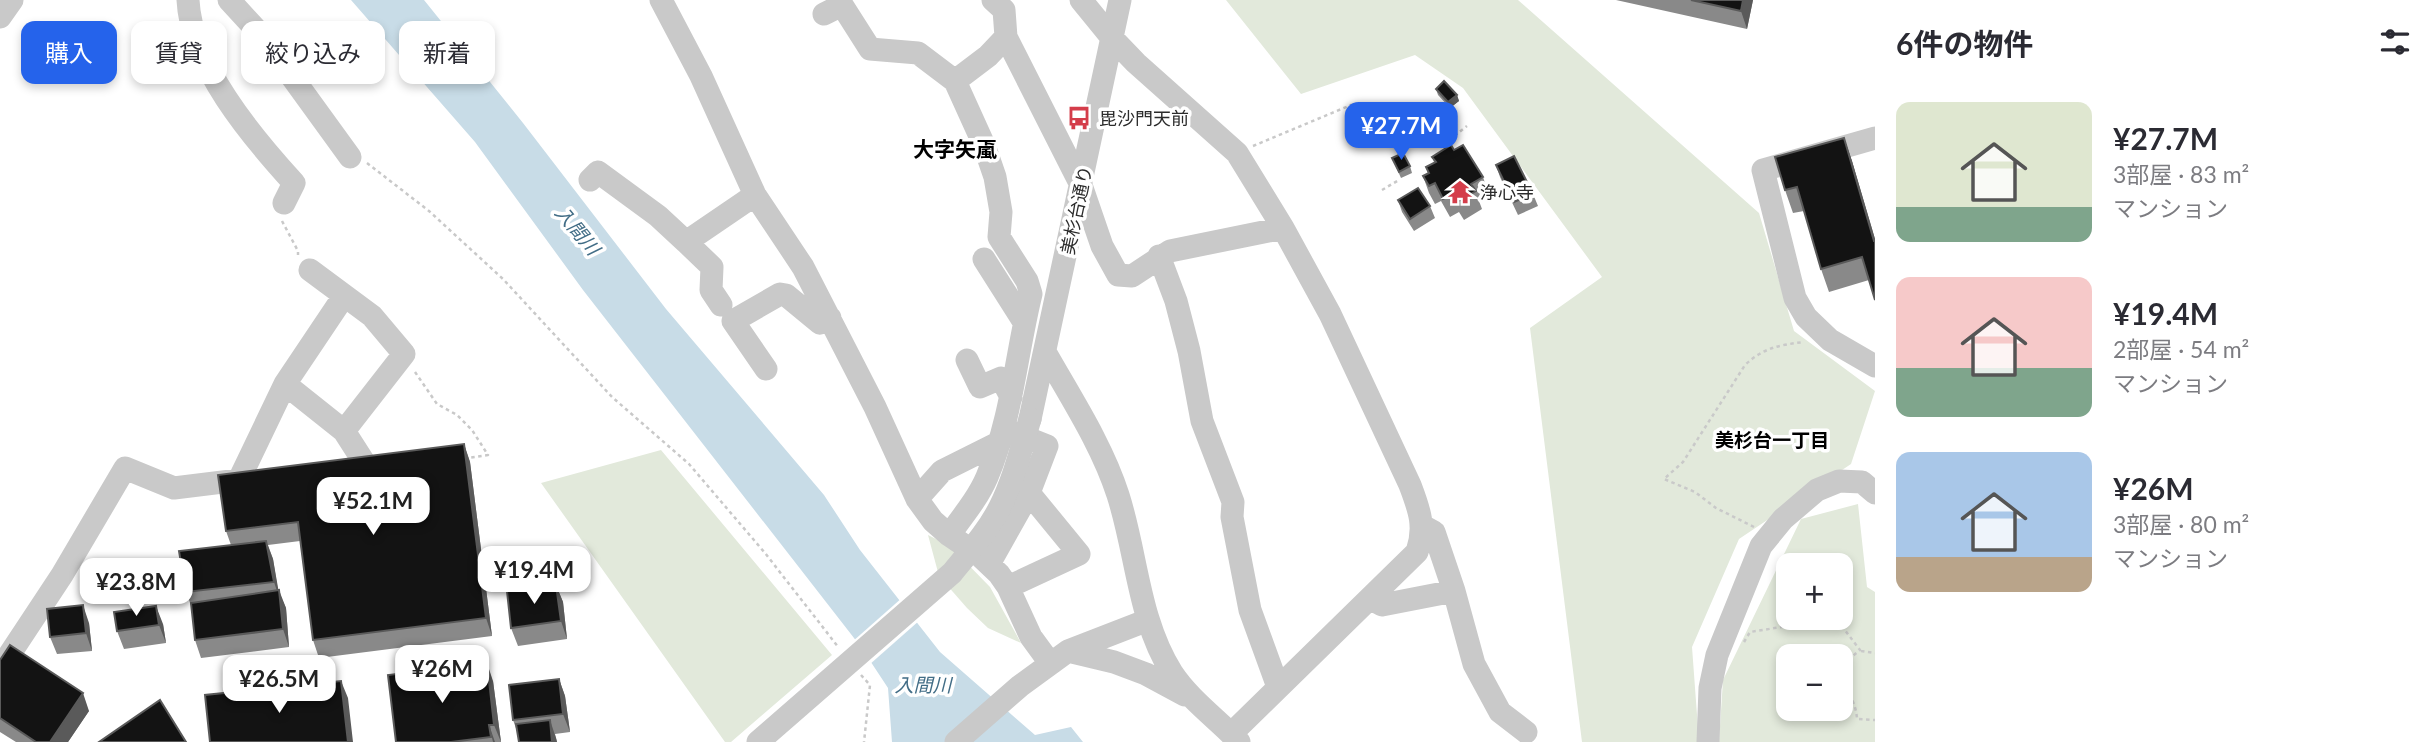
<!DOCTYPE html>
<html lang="ja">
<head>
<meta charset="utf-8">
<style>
  :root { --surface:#fff; --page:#f7f7f7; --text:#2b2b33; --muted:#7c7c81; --accent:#2563eb }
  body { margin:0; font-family:Lato,"Noto Sans JP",sans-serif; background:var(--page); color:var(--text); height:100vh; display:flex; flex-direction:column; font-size:26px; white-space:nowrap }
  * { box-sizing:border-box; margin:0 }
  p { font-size:23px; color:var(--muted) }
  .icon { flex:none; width:38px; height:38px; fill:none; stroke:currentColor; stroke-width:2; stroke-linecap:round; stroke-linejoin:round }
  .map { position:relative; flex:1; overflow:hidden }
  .drawer { display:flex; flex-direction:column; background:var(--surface); width:560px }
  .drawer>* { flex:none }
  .hud { position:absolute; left:21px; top:21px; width:665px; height:63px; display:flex; gap:14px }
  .tools { position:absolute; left:1776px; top:553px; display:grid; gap:14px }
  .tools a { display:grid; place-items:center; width:77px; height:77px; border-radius:14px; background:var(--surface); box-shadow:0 4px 10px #0003; font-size:35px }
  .price { position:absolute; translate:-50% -60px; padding:0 16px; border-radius:14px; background:#fff; color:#222; font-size:23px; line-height:46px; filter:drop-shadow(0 2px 4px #0008) }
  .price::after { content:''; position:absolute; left:50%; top:42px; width:21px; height:16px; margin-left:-10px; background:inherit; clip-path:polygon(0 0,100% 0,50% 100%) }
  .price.on { background:var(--accent); color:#fff }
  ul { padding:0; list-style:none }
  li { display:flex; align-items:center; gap:21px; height:175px; padding:0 21px }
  li span { display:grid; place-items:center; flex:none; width:196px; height:140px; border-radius:14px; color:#555 }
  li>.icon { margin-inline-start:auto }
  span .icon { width:84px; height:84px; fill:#fffc; stroke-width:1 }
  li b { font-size:30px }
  h2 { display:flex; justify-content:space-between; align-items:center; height:84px; padding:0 21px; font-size:30px }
  .pill { padding:0 24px; border-radius:14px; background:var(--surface); box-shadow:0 4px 10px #0003; font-size:24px; line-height:63px }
  .pill.on { background:var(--accent); color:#fff }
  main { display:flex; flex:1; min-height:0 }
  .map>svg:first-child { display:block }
  .green { fill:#e2e9db; fill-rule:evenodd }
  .water { fill:#c8dce7 }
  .pier { fill:#fff }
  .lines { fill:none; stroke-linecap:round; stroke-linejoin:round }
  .path { stroke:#c9c9c9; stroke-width:2.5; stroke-dasharray:3.5 3.5; stroke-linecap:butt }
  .minor { stroke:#c9c9c9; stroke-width:23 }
  .minor-bridge { stroke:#c9c9c9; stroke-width:23 }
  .wall { fill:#898989 }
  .shaded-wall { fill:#5a5a5a }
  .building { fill:#131313; stroke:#5a5a5a; stroke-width:2 }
  .labels { text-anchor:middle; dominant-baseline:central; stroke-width:7; stroke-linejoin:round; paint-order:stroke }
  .poi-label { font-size:18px; fill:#2c2c2c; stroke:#fff; text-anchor:start }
  .street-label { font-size:18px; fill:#2c2c2c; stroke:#fff }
  .water-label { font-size:19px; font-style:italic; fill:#426d86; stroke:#fff }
  .neighbourhood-label { font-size:19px; font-weight:bold; fill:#000; stroke:#fff }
  .quarter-label { font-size:21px; font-weight:bold; fill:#000; stroke:#fff }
</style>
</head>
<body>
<main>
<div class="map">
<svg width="1875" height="742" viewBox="0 0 1875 742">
  <rect width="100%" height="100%" fill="#fff"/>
  <path class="green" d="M 1226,0 L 1518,0 L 1759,213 L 1794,331 L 1875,391 L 1851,464 L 1739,539 L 1692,647 L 1699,742 L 1582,742 L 1530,328 L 1602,277 L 1463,88 L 1415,55 L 1301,94 Z
    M 661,450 L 832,655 L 731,742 L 725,742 L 541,483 Z
    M 1858,504 L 1867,587 L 1875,592 L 1875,742 L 1719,742 L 1723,680 L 1801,519 ZM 1788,565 L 1841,565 L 1841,618 L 1788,618 ZM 1788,656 L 1841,656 L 1841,709 L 1788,709 Z
    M 928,535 L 950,546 L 990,587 L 1021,643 L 988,628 L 967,608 L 939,576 Z"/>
  <path class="water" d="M 351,0 L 424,0 L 523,123 L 666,309 L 824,495 L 860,550 L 940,652 L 1035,735 L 1071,727 L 1083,742 L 892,742 L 888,688 L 861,647 L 583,290 L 475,142 Z"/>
  <path class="pier" d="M 903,597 L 920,620 L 869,665 L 852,642 Z"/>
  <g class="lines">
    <path class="path" d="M 1449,140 L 1467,126
      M 1253,146 L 1351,105 L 1360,104 L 1373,107
      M 367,163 L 429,211 L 503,279 L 612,397 L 689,464 L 765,553 L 839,648
      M 1382,190 L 1399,180
      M 282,221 L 298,251 L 298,255
      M 415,372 L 437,404 L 457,415 L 472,430 L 488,455 L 467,458
      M 1754,527 L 1716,508 L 1695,492 L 1664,479 L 1683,462 L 1745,365 C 1763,348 1779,345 1804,342
      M 1744,642 L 1750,632 L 1819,621 L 1841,625 L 1860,650 L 1843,664 C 1839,688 1856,696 1857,719 L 1875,720
      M 1861,651 L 1875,653
      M 861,675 L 870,685 L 864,742"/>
    <path class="minor" d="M 188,0 C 191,65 252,137 294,183 L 284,203
      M 229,0 L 263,37 L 350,157
      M 661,0 L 701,76 L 755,195 L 803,267 L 875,407 L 917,499 L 933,521 L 949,535 L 980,556 L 999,574 L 1008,587 L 1031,637 L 1050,663
      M 993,0 L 1004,10 L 1006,37 L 1081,185 L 1102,246 L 1118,275 L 1132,276 L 1170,251 L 1283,228
      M 1081,0 L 1112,38 L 1136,63 L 1237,153 L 1283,228 L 1330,314 L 1410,485 C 1419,509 1426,526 1417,552 L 1231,734
      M 824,14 L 842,5 L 870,49 L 918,53 L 955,81 L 984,145 L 995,177 L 1001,212 L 999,237 L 1027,281 L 1031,294 C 1016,355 1012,418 987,477 C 978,498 963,516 949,535
      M 0,17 L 12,0
      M 955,81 L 988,56 L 1006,37
      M 1875,138 L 1763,170 L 1795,298 L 1806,317 L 1830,340 L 1875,366
      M 590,180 L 598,172 L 658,216 L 686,242 L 755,195
      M 686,242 L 712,267 L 711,290 L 721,305
      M 1159,256 L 1176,301 L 1189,351 L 1202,421 L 1233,502 L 1232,517 L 1250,610 L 1278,687
      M 984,259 L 1024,322
      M 310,270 L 372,316 L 404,354 L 344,431 L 369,470
      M 1045,352 C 1071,398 1102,445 1118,495 C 1137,554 1138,619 1172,673 C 1190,700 1217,719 1239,742
      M 967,360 L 980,387 L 1001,378 L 1011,397
      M 766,369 L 733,321 L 780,294 L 786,295 L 820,323 L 830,318
      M 285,384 L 344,431
      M 1030,419 L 1120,0
      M 917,499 L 942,471 L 1000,442
      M 1423,526 L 1434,532 L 1454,591 L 1474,664 L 1500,712 L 1526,732
      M 989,564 L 1029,493 L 1047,446 L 1007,430
      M 1008,587 L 1079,554 L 1029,493
      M 1371,599 L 1382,605 L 1454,591
      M 1068,651 L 1114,662 L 1146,674 L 1185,695
      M 0,669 L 62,575 L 125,468 L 174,488 L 239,480 L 285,384 L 344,296
      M 956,742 L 1020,686 L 1068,651 L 1148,620
      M 1708,742 L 1710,688 L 1717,655 L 1761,546 L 1783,519 L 1817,490 L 1839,481 L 1862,482 L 1875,493"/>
    <path class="minor-bridge" d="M 758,742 L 952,573 C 969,552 988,531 1000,507 C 1014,479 1021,449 1030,419"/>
  </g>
  <path class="wall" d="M 1616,0 L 1753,0 L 1747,29 Z
    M 1436,89 L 1457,95 L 1459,101 L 1450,108 L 1438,95 Z
    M 1366,126 L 1387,132 L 1389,138 L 1376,145 Z
    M 1844,138 L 1852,161 L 1875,239 L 1875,300 L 1869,280 L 1829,292 L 1821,269 L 1804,211 L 1793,213 L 1785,190 Z
    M 1454,150 L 1483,177 L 1489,195 L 1479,201 L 1482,209 L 1464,220 L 1459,212 L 1450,217 L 1441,201 L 1435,204 L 1429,193 L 1423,176 L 1428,173 L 1426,167 L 1434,162 L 1432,157 Z
    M 1392,158 L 1410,166 L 1412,173 L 1401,178 Z
    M 1496,165 L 1533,194 L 1538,206 L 1518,215 L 1500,177 Z
    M 1398,200 L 1430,206 L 1435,218 L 1414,231 L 1402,212 Z
    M 464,444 L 470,462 L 492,636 L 319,658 L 313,640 L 300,541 L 268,545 L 273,559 L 278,591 L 286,608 L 289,647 L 201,658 L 195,640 L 192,608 L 186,592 L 231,545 L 226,531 Z
    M 556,585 L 563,602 L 567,639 L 518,646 L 511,628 Z
    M 89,623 L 92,651 L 57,654 L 50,637 Z
    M 163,624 L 166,643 L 124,649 L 117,631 Z
    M 0,660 L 89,711 L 68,742 L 16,742 L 0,732 Z
    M 559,679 L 565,696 L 570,732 L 555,734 L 557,742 L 519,742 L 517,731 L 513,720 Z
    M 493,681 L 501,742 L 396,742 Z"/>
  <path class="shaded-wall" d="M 1743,0 L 1753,0 L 1747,29 L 1741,11 Z
    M 1457,95 L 1459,101 L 1450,108 L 1448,102 Z
    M 1844,138 L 1852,161 L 1875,239 L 1875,244 Z
    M 464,444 L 470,462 L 492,636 L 486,618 Z
    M 266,541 L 273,559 L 280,599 L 279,590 L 286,608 L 289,647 L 283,629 L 280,600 L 274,582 Z
    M 556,585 L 563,602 L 567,639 L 561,621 Z
    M 83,605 L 89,623 L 92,651 L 86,633 Z
    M 156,606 L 163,624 L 166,643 L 159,625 Z
    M 487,663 L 493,681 L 501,742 L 494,725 Z
    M 559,679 L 565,696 L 570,732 L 563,714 Z
    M 341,681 L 348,698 L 353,742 L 348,742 Z
    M 83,693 L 89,711 L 68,742 L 50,742 Z
    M 550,720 L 556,738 L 557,742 L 552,742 Z
    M 489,725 L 495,742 L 493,742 Z"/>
  <path class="building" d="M 1691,0 L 1743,0 L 1741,11 Z
    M 1444,81 L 1457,95 L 1448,102 L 1436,89 Z
    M 1380,118 L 1387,132 L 1373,138 L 1366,126 Z
    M 1844,138 L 1874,241 L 1875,241 L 1875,300 L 1862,257 L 1821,269 L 1797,187 L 1785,190 L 1775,157 Z
    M 1451,145 L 1454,150 L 1463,145 L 1483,177 L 1471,184 L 1476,191 L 1457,202 L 1453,194 L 1443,199 L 1435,183 L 1429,186 L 1423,176 L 1429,173 L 1426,167 L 1436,162 L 1432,157 Z
    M 1403,153 L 1410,166 L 1399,172 L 1392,158 Z
    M 1514,156 L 1533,194 L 1514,202 L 1496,165 Z
    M 1418,188 L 1430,206 L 1410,219 L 1398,200 Z
    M 464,444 L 486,618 L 313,640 L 298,522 L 226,531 L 218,475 Z
    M 266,541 L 274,582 L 186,592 L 179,551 Z
    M 556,585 L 561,621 L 511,628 L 507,591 Z
    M 279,590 L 283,629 L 195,640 L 191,603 Z
    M 83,605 L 86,633 L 50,637 L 47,609 Z
    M 156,606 L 159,625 L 117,631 L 114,612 Z
    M 10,645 L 83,693 L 50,742 L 36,742 L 0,718 L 0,660 Z
    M 487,663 L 494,725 L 489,725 L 491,737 L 451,742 L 396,742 L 388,675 Z
    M 559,679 L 563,714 L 513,720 L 509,685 Z
    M 341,681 L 348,742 L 210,742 L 205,695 Z
    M 160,700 L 186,742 L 99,742 Z
    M 550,720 L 552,742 L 519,742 L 516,724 Z"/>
  <defs>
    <g id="bus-bare" transform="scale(1.89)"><path d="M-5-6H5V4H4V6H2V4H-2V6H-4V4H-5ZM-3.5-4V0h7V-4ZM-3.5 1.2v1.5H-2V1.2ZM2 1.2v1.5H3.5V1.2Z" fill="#d43d4a" stroke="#fff" stroke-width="2.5" paint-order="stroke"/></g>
    <g id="temple-bare" transform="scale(1.89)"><path d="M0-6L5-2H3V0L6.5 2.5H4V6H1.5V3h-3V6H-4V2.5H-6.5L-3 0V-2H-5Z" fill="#d43d4a" stroke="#fff" stroke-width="2.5" paint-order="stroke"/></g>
  </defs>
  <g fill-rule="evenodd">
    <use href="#bus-bare" x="1079" y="118"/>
    <use href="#temple-bare" x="1460" y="192"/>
  </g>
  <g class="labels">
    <g class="poi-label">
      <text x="1099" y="118">毘沙門天前</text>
      <text x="1480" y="192">浄心寺</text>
    </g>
    <g class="street-label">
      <text transform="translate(1076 210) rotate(-78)">美杉台通り</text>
    </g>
    <g class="water-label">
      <text transform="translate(578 230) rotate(50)">入間川</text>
      <text x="923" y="684">入間川</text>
    </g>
    <g class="neighbourhood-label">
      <text x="1772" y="439">美杉台一丁目</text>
    </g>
    <g class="quarter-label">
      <text x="955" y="148">大字矢颪</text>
    </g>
  </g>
</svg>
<div class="tools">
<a>+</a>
<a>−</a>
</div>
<b class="price on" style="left:1401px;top:162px">¥27.7M</b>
<b class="price" style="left:373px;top:537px">¥52.1M</b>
<b class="price" style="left:534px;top:606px">¥19.4M</b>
<b class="price" style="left:136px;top:618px">¥23.8M</b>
<b class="price" style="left:442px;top:705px">¥26M</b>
<b class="price" style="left:279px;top:715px">¥26.5M</b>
<div class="hud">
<a class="pill on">購入</a>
<a class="pill">賃貸</a>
<a class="pill">絞り込み</a>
<a class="pill">新着</a>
</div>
</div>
<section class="drawer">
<h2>6件の物件<svg class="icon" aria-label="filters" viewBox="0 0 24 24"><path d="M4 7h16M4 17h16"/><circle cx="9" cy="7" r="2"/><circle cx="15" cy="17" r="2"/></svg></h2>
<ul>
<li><span style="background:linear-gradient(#dfe7d0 75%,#7fa58c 0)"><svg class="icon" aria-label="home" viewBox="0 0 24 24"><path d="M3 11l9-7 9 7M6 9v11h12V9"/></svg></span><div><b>¥27.7M</b><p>3部屋 · 83 m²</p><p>マンション</p></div></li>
<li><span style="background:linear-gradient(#f6c9c9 65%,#7fa58c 0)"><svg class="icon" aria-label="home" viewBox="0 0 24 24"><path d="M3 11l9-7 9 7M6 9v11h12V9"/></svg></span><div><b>¥19.4M</b><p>2部屋 · 54 m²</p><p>マンション</p></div></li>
<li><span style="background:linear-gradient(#a9c7e8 75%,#b9a48a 0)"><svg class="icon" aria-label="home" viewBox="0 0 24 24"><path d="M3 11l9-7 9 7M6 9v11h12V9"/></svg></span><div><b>¥26M</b><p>3部屋 · 80 m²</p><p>マンション</p></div></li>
</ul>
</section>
</main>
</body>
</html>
